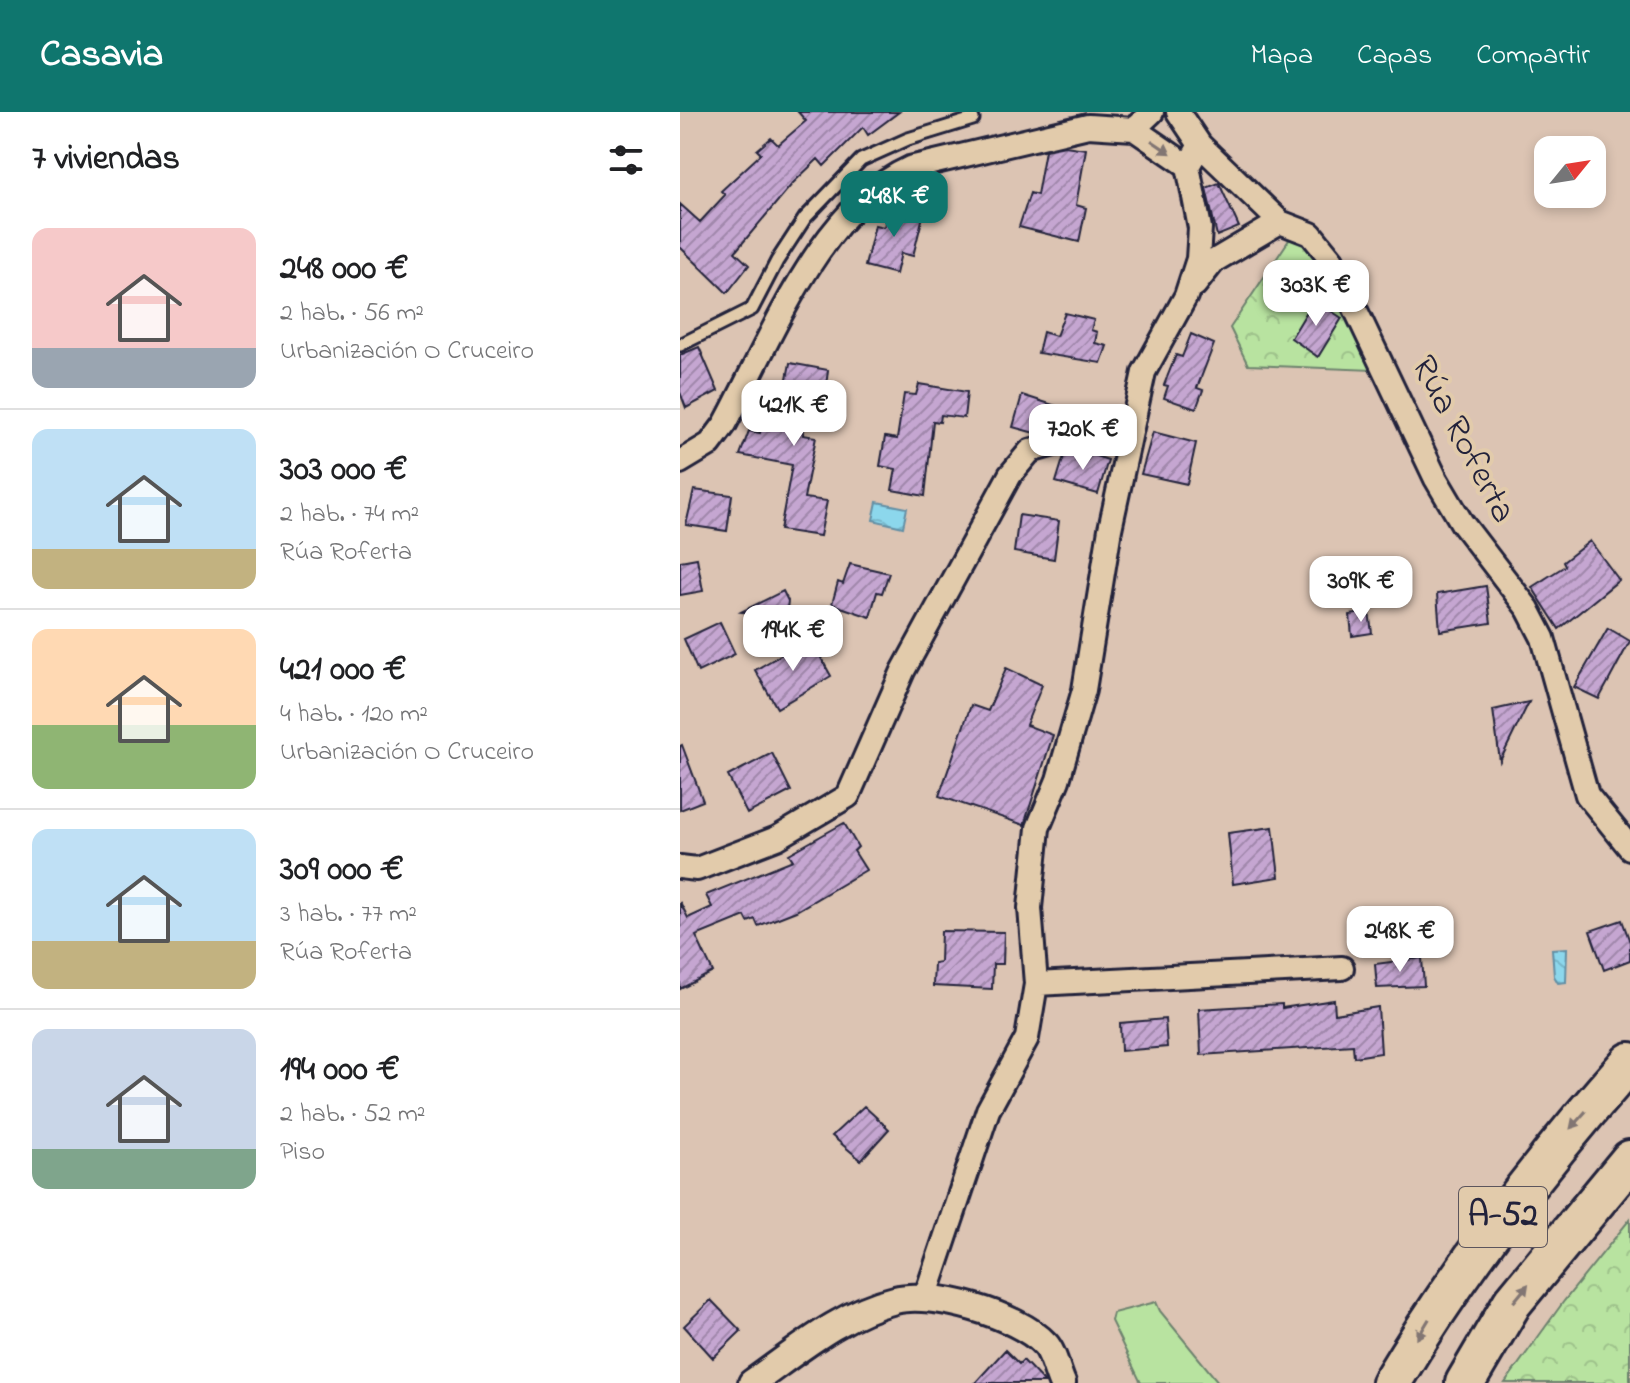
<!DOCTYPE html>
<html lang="es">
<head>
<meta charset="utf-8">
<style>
  :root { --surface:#fff; --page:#f2f2f2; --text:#202124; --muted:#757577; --line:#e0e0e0; --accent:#0f766e }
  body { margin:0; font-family:"Indie Flower",sans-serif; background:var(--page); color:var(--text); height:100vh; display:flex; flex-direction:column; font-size:30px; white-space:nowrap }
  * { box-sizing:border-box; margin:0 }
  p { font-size:26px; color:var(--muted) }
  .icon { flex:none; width:44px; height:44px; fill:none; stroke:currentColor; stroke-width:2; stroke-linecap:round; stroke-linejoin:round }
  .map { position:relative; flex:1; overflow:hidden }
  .side { display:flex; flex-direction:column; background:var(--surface); width:680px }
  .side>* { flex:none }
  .needle { width:52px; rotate:60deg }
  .buttons { position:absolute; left:854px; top:24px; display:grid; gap:16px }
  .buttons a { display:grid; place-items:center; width:72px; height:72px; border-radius:16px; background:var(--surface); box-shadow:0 4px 12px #0003; font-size:40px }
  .price { position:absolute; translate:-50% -68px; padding:0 18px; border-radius:16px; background:#fff; color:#222; font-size:26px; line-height:52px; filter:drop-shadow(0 2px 4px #0008) }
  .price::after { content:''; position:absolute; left:50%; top:48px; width:24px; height:18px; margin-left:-12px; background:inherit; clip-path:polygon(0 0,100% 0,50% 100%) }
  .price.on { background:var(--accent); color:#fff }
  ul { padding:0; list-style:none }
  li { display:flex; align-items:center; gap:24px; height:200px; padding:0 32px }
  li+li { border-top:2px solid var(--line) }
  li span { display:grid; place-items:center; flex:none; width:224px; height:160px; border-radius:16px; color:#555 }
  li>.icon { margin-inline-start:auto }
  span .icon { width:96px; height:96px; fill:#fffc; stroke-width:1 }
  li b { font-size:34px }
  h2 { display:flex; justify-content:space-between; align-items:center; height:96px; padding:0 32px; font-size:34px }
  header { display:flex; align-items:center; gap:48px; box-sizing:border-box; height:112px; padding:0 40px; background:var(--accent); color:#fff }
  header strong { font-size:38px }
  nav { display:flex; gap:44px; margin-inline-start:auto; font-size:28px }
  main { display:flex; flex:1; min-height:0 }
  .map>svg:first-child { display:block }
  .forest { fill:url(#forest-crowns); stroke:#6d826e; stroke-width:2 }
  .pitch { fill:#b8e3a0; stroke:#6d826e; stroke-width:2 }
  .water { fill:url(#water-waves); stroke:#628fa5; stroke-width:2 }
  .building { fill:url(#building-hatch); stroke:#22223b; stroke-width:2 }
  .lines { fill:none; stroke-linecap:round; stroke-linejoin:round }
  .service-casing { stroke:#22223b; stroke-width:17 }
  .minor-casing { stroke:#22223b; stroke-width:28 }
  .tertiary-casing { stroke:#22223b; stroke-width:32 }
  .motorway-casing { stroke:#22223b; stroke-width:44 }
  .service { stroke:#e2cbab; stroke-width:11 }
  .minor { stroke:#e2cbab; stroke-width:22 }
  .tertiary { stroke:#e2cbab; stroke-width:26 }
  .motorway { stroke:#e2cbab; stroke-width:38 }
  .oneway { fill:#827673 }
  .labels { text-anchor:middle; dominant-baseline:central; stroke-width:8; stroke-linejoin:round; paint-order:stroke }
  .shield { fill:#e2cbab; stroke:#5c555d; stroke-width:2 }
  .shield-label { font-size:34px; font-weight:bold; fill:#22223b }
  .street-label { font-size:36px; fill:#22223b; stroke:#e2cbab }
</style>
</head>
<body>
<header>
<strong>Casavia</strong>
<nav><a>Mapa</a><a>Capas</a><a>Compartir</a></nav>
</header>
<main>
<section class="side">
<h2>7 viviendas<svg class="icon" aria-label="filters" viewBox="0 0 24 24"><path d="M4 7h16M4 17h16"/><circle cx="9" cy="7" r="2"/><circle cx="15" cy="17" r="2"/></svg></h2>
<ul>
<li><span style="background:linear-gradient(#f6c9c9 75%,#9aa5b1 0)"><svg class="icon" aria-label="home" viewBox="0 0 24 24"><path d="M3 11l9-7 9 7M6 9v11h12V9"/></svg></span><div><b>248 000 €</b><p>2 hab. · 56 m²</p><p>Urbanización O Cruceiro</p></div></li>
<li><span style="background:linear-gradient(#bfe0f5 75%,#c2b280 0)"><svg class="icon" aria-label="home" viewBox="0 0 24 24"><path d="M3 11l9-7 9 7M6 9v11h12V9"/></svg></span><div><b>303 000 €</b><p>2 hab. · 74 m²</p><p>Rúa Roferta</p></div></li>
<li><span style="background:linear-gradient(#ffd9b3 60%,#8fb573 0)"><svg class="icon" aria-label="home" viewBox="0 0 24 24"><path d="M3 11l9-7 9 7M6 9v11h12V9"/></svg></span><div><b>421 000 €</b><p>4 hab. · 120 m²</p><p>Urbanización O Cruceiro</p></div></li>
<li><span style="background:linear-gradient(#bfe0f5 70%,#c2b280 0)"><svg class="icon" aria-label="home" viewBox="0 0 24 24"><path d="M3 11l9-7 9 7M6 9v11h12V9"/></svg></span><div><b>309 000 €</b><p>3 hab. · 77 m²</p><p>Rúa Roferta</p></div></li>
<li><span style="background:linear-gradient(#c9d6e8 75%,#7fa58c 0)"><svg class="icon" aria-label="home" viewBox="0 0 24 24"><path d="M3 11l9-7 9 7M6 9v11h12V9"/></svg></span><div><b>194 000 €</b><p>2 hab. · 52 m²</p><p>Piso</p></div></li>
</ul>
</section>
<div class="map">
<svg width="950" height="1271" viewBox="0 0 950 1271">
  <defs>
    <pattern id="forest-crowns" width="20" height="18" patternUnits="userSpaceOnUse" patternTransform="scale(2)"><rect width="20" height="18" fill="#b8e3a0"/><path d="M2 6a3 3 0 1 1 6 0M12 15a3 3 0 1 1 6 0" fill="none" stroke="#9ec28b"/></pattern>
    <pattern id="water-waves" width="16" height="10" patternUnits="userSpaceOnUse" patternTransform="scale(2)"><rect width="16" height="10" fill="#8cd7ec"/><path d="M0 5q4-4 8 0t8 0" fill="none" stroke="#78b8cb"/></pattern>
    <pattern id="building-hatch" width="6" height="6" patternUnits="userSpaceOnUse" patternTransform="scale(2)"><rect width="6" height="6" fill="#c5a6d1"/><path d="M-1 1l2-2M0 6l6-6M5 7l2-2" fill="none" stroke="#a087ab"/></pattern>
  </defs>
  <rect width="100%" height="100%" fill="#dcc4b3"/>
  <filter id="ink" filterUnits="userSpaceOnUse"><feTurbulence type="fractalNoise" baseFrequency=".0125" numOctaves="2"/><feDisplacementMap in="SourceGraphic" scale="16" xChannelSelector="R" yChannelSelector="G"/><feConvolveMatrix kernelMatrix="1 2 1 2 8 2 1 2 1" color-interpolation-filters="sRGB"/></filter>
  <g filter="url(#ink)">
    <path class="forest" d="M 613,122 C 655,151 675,212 693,258 L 568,253 L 550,216 Z
      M 950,1107 L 950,1271 L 825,1271 L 884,1189 Z"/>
    <path class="pitch" d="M 476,1190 L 480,1199 L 539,1271 L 461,1271 L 431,1209 L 433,1201 Z"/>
    <path class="water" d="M 197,390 L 227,396 L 223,415 L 193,408 Z
      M 887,836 L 886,870 L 878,871 L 874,864 L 872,837 Z"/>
    <path class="building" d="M 118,0 L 219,0 L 188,23 L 183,15 L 144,54 L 138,47 L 113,71 L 55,140 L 69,153 L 47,181 L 0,135 L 0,92 L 20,110 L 45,83 L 41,79 L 81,42 L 77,38 L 91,26 L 98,33 L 126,9 Z
      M 385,34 L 406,37 L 396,93 L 406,96 L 399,130 L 339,115 L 350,81 L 357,83 L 365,38 Z
      M 539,71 L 559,115 L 537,124 L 526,76 Z
      M 210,92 L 244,100 L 233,144 L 221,141 L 216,162 L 185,154 L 195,113 L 204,115 Z
      M 634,188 L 662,206 L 638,245 L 611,226 Z
      M 385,201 L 414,208 L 411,218 L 417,220 L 415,231 L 427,234 L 421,251 L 358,241 L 363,220 L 376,224 Z
      M 511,222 L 534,232 L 517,276 L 523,278 L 516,297 L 484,286 L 488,274 L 484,273 L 496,243 L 502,245 Z
      M 19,235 L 38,279 L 6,296 L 0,280 L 0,243 Z
      M 110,251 L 148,258 L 144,291 L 127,288 L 123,323 L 136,325 L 124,386 L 147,389 L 140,424 L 100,418 L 112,353 L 60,343 L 69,319 L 80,321 L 82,311 L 98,314 Z
      M 239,272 L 287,280 L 284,306 L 261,303 L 260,310 L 253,309 L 245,384 L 212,378 L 216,357 L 200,354 L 205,325 L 217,327 L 224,282 L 236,283 Z
      M 342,283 L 379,295 L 374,317 L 358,322 L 333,315 Z
      M 473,320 L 516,331 L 507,372 L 461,362 Z
      M 400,339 L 428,348 L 418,382 L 376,370 L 384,344 Z
      M 14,378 L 52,383 L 47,419 L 6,413 Z
      M 339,403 L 379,409 L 374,447 L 334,440 Z
      M 910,429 L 939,468 L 879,517 L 852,475 L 885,454 L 883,450 Z
      M 17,446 L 23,479 L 0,483 L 0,449 Z
      M 170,452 L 209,461 L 202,481 L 197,480 L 190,505 L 152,492 L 158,470 L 163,472 Z
      M 806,474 L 811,511 L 760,519 L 757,482 Z
      M 103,479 L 108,489 L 106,505 L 61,500 Z
      M 689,500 L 692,521 L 672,524 L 670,503 Z
      M 40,510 L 55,542 L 18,560 L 4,527 Z
      M 928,516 L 950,529 L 919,587 L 894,575 Z
      M 130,526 L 151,564 L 97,596 L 75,558 Z
      M 326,556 L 362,573 L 346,613 L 373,623 L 344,713 L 259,684 L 291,593 L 308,599 Z
      M 849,590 L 820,649 L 813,598 Z
      M 2,633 L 23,689 L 0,698 L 0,634 Z
      M 92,641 L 111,679 L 67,702 L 48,664 Z
      M 164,711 L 178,735 L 174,739 L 186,758 L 116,799 L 78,814 L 75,807 L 68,810 L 65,804 L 16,824 L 33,860 L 0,877 L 0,790 L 8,806 L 32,795 L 26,783 L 113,748 L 109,742 Z
      M 593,715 L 599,765 L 553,772 L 548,721 Z
      M 942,808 L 950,830 L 950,848 L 924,858 L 910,819 Z
      M 261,819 L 324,820 L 323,852 L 313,852 L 312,877 L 253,874 L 254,851 L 260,850 Z
      M 742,846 L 744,874 L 697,876 L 695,852 Z
      M 654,888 L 655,902 L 698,895 L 701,941 L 674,945 L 673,933 L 521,943 L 519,897 L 602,892 L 602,896 Z
      M 485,907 L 487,935 L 441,939 L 440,911 Z
      M 184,994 L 209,1017 L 181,1048 L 152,1024 Z
      M 31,1188 L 61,1219 L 33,1246 L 4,1214 Z
      M 325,1238 L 339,1252 L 343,1248 L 365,1271 L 295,1271 Z"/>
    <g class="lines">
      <g class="service-casing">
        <path id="service" d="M 0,233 L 72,197 L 97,149 L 125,106 L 181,48 L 228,27 L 293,7"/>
      </g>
      <g class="minor-casing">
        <path id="minor" d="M 498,0 L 520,33 L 600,110 L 631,122 L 652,148 L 756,367 L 782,411 L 848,497 L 863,526 L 907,683 L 950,736
          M 454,17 L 472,0
          M 515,173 L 534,149 L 600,110
          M 0,350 L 30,332 L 45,312 C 91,227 140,96 230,56 L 408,14 L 454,17 L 508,54
          M 0,755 L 17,757 L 97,726 L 168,684 L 223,559 L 330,363 L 350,339 L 398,325 L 448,324
          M 356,872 L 662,856
          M 245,1186 L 308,998 L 347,926 L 356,872 L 350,796 L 358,716 L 378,668 L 404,578 L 430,417 L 464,260 L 506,184 L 518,147 L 520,116 L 508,54 L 520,33"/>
      </g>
      <g class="tertiary-casing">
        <path id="tertiary" d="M 72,1271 C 116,1240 161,1201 215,1188 C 252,1178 338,1203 365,1232 C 373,1240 377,1260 382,1271"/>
      </g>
      <g class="motorway-casing">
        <path id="motorway" d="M 711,1271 C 780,1156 861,1050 950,950
          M 785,1271 L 832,1191 L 950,1048"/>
      </g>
      <use href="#service" class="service"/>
      <use href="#minor" class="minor"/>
      <use href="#tertiary" class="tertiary"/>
      <use href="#motorway" class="motorway"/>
    </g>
    <defs><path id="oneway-solid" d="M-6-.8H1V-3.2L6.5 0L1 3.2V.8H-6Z" transform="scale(2)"/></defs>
    <g class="oneway">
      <use href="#oneway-solid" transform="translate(481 35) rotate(34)"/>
      <use href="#oneway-solid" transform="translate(898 1008) rotate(132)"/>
      <use href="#oneway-solid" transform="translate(841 1181) rotate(-51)"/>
      <use href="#oneway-solid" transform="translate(743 1217) rotate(121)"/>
    </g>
  </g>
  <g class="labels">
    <rect class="shield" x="779" y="1075" width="88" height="60" rx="6"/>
    <g class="shield-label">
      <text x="823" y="1105">A-52</text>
    </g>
    <g class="street-label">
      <text transform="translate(782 328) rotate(62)">Rúa Roferta</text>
    </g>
  </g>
</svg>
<div class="buttons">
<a><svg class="needle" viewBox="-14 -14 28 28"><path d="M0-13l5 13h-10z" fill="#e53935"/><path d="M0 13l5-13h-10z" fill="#757577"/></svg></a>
</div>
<b class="price on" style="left:214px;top:127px">248K €</b>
<b class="price" style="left:636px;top:216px">303K €</b>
<b class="price" style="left:114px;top:336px">421K €</b>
<b class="price" style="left:403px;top:360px">720K €</b>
<b class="price" style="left:681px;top:512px">309K €</b>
<b class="price" style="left:113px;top:561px">194K €</b>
<b class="price" style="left:720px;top:862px">248K €</b>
</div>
</main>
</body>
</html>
